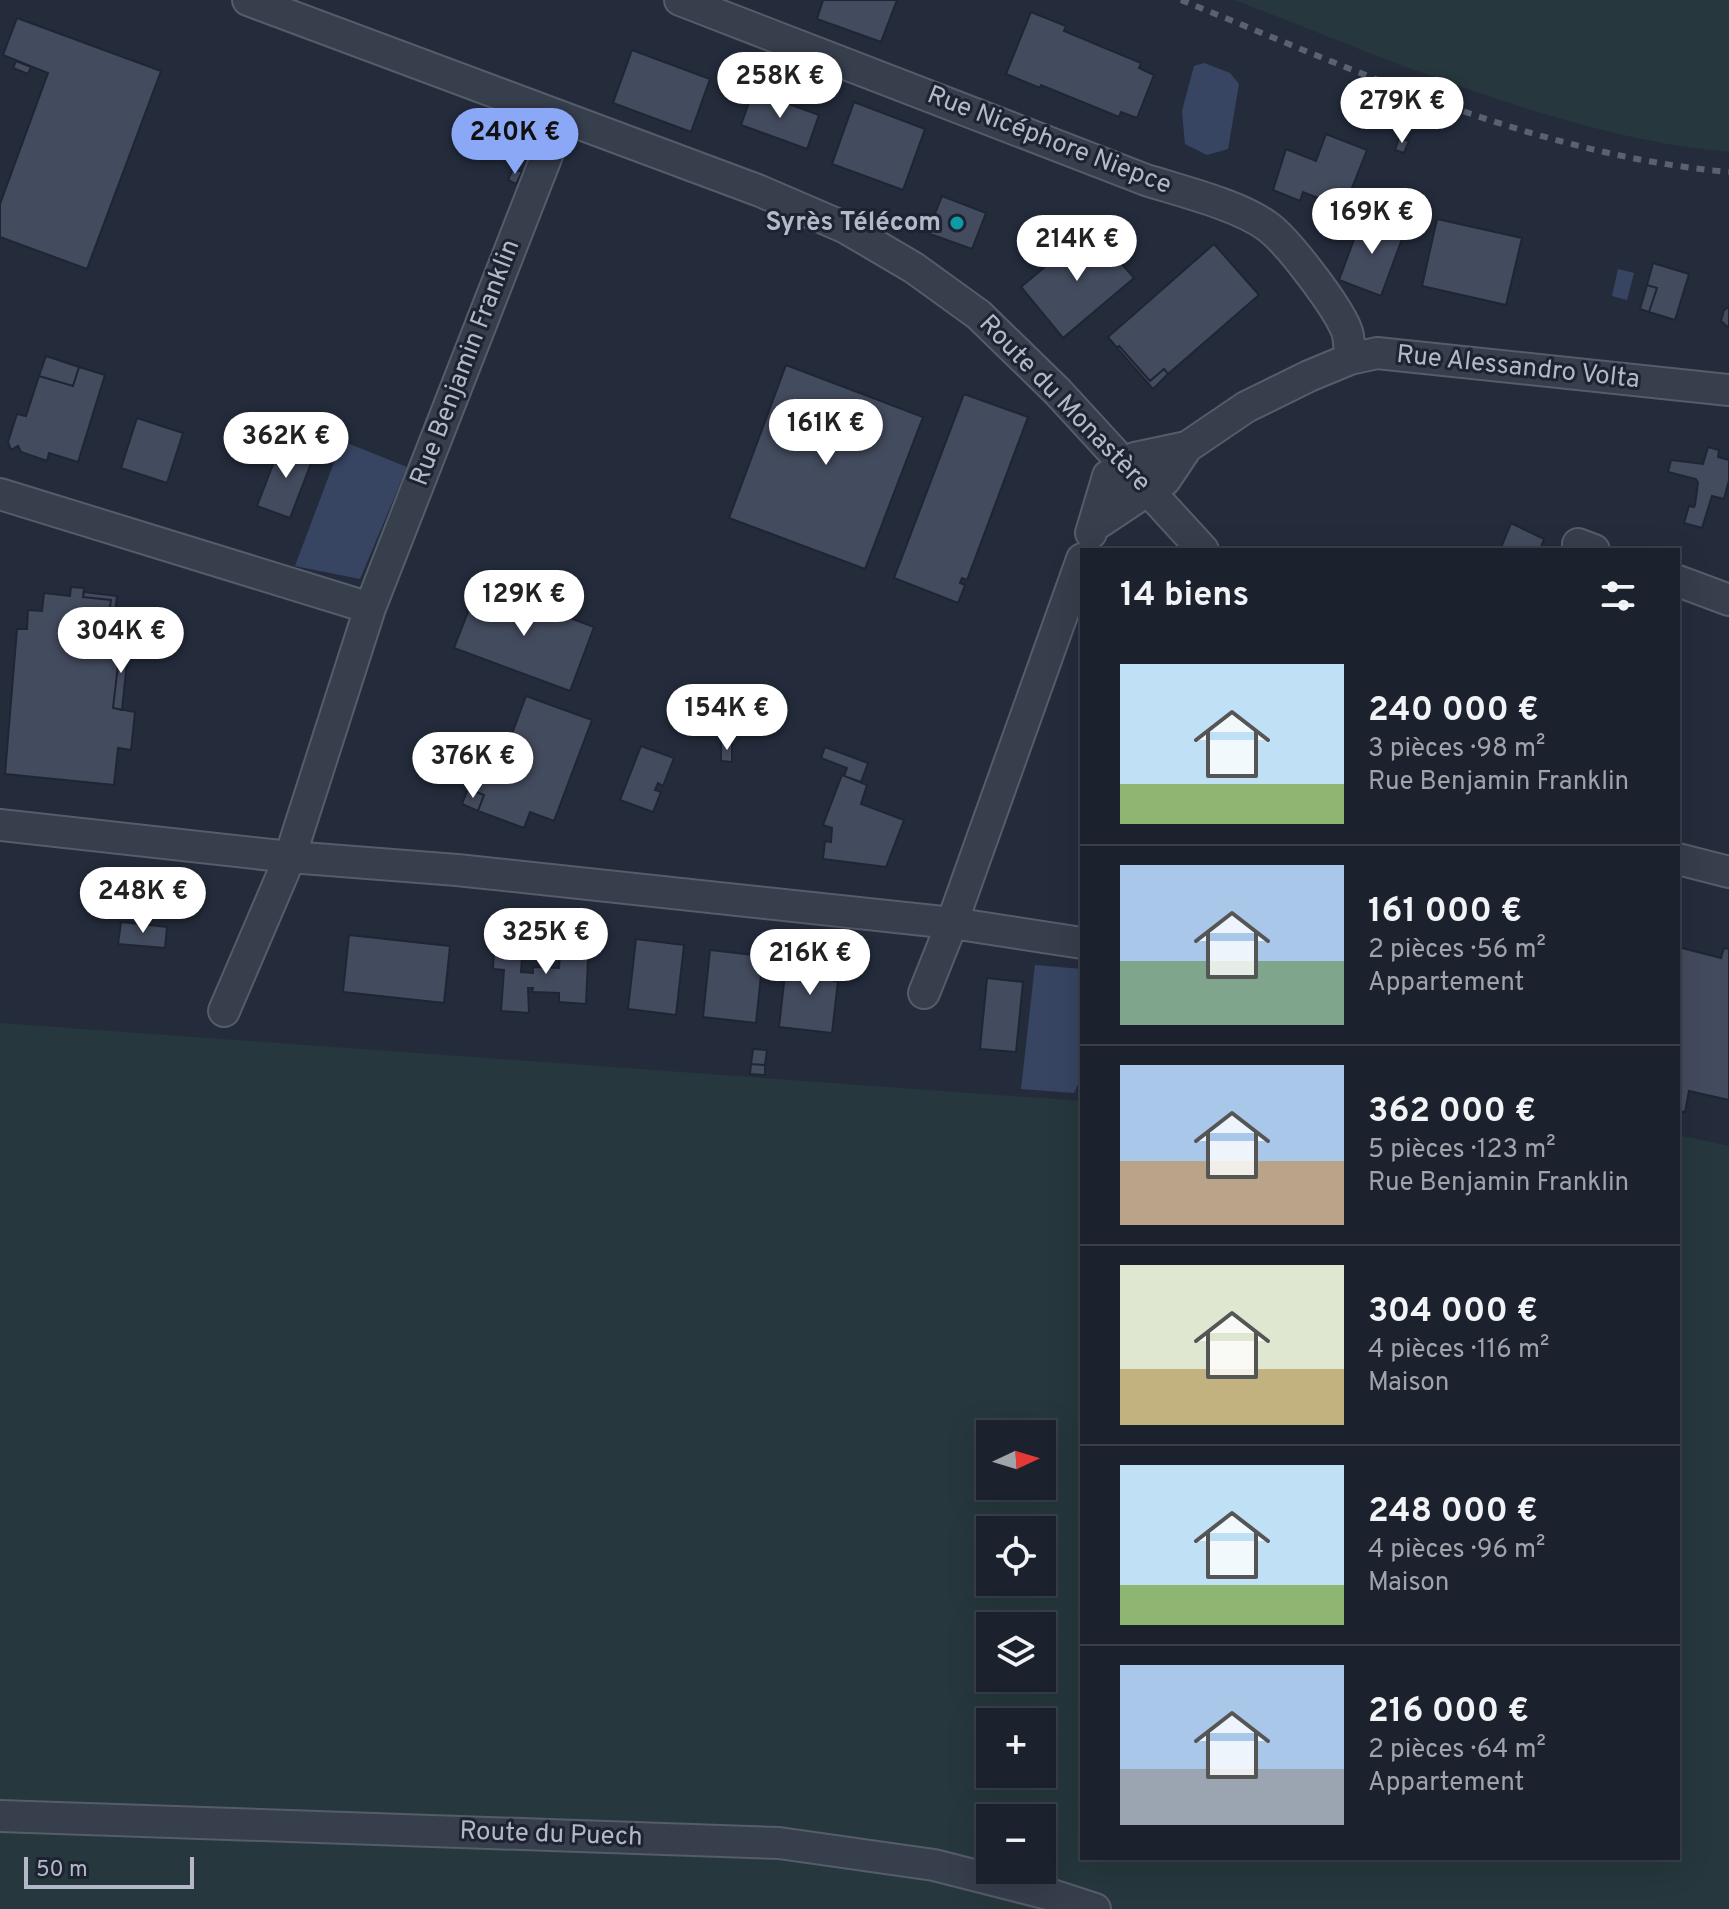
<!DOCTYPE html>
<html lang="fr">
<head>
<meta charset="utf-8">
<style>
  :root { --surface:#1b212d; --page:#242935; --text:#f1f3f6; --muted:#a0a3aa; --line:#393e49; --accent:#8aa8f6 }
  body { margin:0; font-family:Overpass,sans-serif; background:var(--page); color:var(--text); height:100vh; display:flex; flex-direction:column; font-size:30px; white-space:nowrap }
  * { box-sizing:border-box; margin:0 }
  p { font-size:26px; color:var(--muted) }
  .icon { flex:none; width:44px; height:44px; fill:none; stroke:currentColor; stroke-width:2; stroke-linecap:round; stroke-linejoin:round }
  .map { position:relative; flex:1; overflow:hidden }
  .sheet { position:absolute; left:1080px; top:548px; width:600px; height:1312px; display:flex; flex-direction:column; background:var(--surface); border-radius:0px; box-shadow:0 8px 32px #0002,0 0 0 2px var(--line) }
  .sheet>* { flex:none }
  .needle { width:52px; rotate:86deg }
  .controls { position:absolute; left:976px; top:1420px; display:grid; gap:16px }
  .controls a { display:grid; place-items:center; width:80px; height:80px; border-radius:0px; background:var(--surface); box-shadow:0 8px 32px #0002,0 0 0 2px var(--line); font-size:40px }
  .scale { position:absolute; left:24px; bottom:20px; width:170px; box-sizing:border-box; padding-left:8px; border:4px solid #b3b9c8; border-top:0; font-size:22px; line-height:28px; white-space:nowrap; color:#b3b9c8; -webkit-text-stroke:6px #1d2331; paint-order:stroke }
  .price { position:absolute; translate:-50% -68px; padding:0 18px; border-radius:28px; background:#fff; color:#222; font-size:26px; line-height:52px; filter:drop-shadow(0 2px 4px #0008) }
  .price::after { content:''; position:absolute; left:50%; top:48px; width:24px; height:18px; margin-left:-12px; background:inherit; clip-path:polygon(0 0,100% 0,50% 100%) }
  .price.active { background:var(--accent); color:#111 }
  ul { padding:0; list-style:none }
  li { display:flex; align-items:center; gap:24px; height:200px; padding:0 40px }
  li+li { border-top:2px solid var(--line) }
  li span { display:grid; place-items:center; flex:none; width:224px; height:160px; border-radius:0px; color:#555 }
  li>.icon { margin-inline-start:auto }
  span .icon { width:96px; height:96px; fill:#fffc; stroke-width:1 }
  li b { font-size:34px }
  h2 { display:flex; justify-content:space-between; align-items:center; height:96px; padding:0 40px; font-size:34px }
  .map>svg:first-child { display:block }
  .green { fill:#26383d; fill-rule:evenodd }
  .water { fill:#374563 }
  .building { fill:#434b5e; stroke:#1f2533; stroke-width:2 }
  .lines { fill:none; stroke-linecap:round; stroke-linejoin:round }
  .minor-casing { stroke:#555c6a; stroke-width:34 }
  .minor { stroke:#373e4c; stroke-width:30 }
  .rail { stroke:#596173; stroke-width:6; stroke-dasharray:8 8; stroke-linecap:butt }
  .culture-dot { fill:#0f9aa8; stroke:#1d2331; stroke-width:3 }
  .labels { text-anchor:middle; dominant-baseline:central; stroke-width:6; stroke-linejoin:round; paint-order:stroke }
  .street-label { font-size:26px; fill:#b3b9c8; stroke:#1d2331 }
  .poi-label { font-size:26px; font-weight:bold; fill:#b3b9c8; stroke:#1d2331; text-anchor:end }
</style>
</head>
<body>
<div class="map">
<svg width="1729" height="1909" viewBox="0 0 1729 1909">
  <rect width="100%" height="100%" fill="#242c3c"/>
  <path class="green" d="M 1235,0 L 1729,0 L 1729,152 C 1705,149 1680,147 1657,142 C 1511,113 1373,54 1235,0 Z
    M 0,1023 L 1082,1101 L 1082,1858 L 1678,1858 L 1678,1135 L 1729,1146 L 1729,1909 L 0,1909 ZM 990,1434 L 1042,1434 L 1042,1486 L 990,1486 ZM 990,1530 L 1042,1530 L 1042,1582 L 990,1582 ZM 990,1626 L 1042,1626 L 1042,1678 L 990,1678 ZM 990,1722 L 1042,1722 L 1042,1774 L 990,1774 ZM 990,1818 L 1042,1818 L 1042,1870 L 990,1870 Z"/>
  <path class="water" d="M 1204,63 L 1230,73 L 1239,84 L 1228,149 L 1207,155 L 1185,144 L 1182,111 L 1194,66 Z
    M 1618,269 L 1634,273 L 1627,300 L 1612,296 Z
    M 342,441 L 407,467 L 360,579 L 295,566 Z
    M 1035,965 L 1082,969 L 1082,1075 L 1074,1093 L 1021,1089 Z"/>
  <path class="building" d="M 823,0 L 897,0 L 881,42 L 817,19 Z
    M 1031,12 L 1066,26 L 1064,31 L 1141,63 L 1139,68 L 1154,75 L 1137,118 L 1121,112 L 1119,117 L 1041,85 L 1040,88 L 1006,74 Z
    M 17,18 L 161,71 L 87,269 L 0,237 L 0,204 L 48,73 L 3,55 Z
    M 632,50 L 710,79 L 691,132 L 613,103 Z
    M 16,61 L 31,67 L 28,74 L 13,68 Z
    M 753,91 L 819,115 L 807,149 L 741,125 Z
    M 854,102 L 925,129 L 903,190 L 832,164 Z
    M 1326,134 L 1367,150 L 1344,208 L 1303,192 L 1300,201 L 1273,190 L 1286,149 L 1316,161 Z
    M 1399,138 L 1409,141 L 1404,153 L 1395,150 Z
    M 513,169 L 522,172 L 516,184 L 508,180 Z
    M 942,196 L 986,213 L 972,249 L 927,233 Z
    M 1363,215 L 1405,231 L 1381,296 L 1339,280 Z
    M 1437,219 L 1522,238 L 1506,305 L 1422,286 Z
    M 1091,228 L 1134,278 L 1063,338 L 1021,287 Z
    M 1214,244 L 1259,295 L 1168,374 L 1164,369 L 1150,381 L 1119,346 L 1117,348 L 1108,337 Z
    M 1653,263 L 1689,274 L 1675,320 L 1649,312 L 1657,288 L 1647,285 Z
    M 1647,285 L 1657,288 L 1649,312 L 1640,309 Z
    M 1729,307 L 1729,328 L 1721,321 L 1724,310 Z
    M 1119,346 L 1150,381 L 1164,369 L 1168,374 L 1153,389 L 1117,348 Z
    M 46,356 L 79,367 L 73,386 L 39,376 Z
    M 786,365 L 923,417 L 865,569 L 729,518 Z
    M 79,367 L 105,375 L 78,462 L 49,453 L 47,461 L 21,452 L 18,446 L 11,450 L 8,442 L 17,414 L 26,416 L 39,376 L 73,386 Z
    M 964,394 L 1028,417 L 967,580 L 962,578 L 960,583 L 965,585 L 958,603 L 894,578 Z
    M 137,418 L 183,433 L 167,483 L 121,468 Z
    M 282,441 L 315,453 L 290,518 L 257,506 Z
    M 1708,447 L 1719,450 L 1718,457 L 1729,460 L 1729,480 L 1724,499 L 1712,496 L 1702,528 L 1684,523 L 1689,506 L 1694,507 L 1695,505 L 1698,483 L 1696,479 L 1668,472 L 1671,460 L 1703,464 Z
    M 1511,523 L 1544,539 L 1540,550 L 1500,550 Z
    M 479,584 L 594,627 L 570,691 L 454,648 Z
    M 71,587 L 84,588 L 83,597 L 111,600 L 106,637 L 121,639 L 113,708 L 135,712 L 131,750 L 118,748 L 114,785 L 5,774 L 17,629 L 27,629 L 28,610 L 42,611 L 44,593 L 70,596 Z
    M 84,592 L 117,596 L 112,638 L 106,637 L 111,600 L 83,597 Z
    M 121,639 L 129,641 L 122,710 L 113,708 Z
    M 526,696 L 592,720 L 554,821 L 530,812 L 524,828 L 478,811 L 484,795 L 468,789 L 478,764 L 498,771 Z
    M 721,742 L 732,742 L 732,762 L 721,761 Z
    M 641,746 L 674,758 L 663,786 L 658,783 L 655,790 L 661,792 L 653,812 L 620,800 Z
    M 825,747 L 868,763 L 861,782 L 844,776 L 847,768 L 821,758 Z
    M 842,775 L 867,785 L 861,804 L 904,820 L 886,867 L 823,859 L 825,841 L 831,842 L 832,828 L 823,825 Z
    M 468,789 L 484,795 L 478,811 L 462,804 Z
    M 121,922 L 167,927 L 165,948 L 118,944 Z
    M 561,934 L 589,936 L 586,1004 L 559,1002 L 559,993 L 532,992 L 533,988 L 528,988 L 529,1013 L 501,1011 L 504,970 L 493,969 L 494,952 L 516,953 L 516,957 L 522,958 L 521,972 L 533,973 L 533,967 L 559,968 Z
    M 349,935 L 450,946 L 444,1003 L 343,992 Z
    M 636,939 L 684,945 L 676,1015 L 628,1009 Z
    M 1678,947 L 1721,958 L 1724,948 L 1729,949 L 1729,1100 L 1689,1091 L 1685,1112 L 1678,1111 Z
    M 710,950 L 763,956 L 756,1023 L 703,1017 Z
    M 787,956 L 800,958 L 798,976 L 785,974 Z
    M 800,958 L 837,961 L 834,981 L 838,981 L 832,1033 L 779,1027 L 785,974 L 798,976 Z
    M 987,978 L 1023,982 L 1016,1052 L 980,1049 Z
    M 753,1049 L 767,1050 L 765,1065 L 751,1064 Z
    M 751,1064 L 765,1065 L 765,1075 L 750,1074 Z"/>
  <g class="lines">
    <g class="minor-casing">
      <path id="minor" d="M 248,0 L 760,191 L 846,228 L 914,268 L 979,315 L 1058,392 L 1203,550
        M 680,0 L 1146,180 C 1181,191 1238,205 1267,226 C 1288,241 1336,305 1346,329 C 1350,337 1349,350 1350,359
        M 0,494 L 370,608
        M 1094,526 L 1139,496 L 1135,458 L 1187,447 L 1246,407 L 1309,376 L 1350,359 L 1377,353 L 1729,390
        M 1091,533 L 1108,476 L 1139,481 L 1165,480 L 1187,447
        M 1578,544 L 1594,550
        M 1678,581 L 1729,600
        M 0,825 L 290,857 L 457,870 L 952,923 L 1082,559
        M 1678,859 L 1729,872
        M 924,993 L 952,923 L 1082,943
        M 224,1011 L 290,857 L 370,608 L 562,117
        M 0,1816 L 779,1843 L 934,1865 L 1052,1895 L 1095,1909"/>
    </g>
    <use href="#minor" class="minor"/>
    <path class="rail" d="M 1181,0 C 1358,71 1536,155 1729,172"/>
  </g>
  <circle class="culture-dot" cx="957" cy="223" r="8"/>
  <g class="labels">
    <g class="street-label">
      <text transform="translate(1049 141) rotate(21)">Rue Nicéphore Niepce</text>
      <text transform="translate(466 363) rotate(-69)">Rue Benjamin Franklin</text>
      <text transform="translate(1518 368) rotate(6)">Rue Alessandro Volta</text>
      <text transform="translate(1064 404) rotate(46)">Route du Monastère</text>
      <text transform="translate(551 1835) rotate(2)">Route du Puech</text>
    </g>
    <g class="poi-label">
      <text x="941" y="223">Syrès Télécom</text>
    </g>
  </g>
</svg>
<div class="controls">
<a><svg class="needle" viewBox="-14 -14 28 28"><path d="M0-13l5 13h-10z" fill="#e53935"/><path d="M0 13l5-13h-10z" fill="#a0a3aa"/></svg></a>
<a><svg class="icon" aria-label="locate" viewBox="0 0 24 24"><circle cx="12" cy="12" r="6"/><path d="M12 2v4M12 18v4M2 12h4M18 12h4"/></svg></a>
<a><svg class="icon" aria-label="layers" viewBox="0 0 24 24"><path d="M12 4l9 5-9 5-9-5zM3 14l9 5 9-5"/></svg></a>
<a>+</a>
<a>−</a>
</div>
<div class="scale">50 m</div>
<b class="price" style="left:780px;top:120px">258K €</b>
<b class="price" style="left:1402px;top:145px">279K €</b>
<b class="price active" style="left:515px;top:176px">240K €</b>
<b class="price" style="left:1372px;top:256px">169K €</b>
<b class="price" style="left:1077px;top:283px">214K €</b>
<b class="price" style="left:826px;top:467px">161K €</b>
<b class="price" style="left:286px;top:480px">362K €</b>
<b class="price" style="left:524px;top:638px">129K €</b>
<b class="price" style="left:121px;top:675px">304K €</b>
<b class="price" style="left:727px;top:752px">154K €</b>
<b class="price" style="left:473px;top:800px">376K €</b>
<b class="price" style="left:143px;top:935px">248K €</b>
<b class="price" style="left:546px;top:976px">325K €</b>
<b class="price" style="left:810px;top:997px">216K €</b>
<section class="sheet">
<h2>14 biens<svg class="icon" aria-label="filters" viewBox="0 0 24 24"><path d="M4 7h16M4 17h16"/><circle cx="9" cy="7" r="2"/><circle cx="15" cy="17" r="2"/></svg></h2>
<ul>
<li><span style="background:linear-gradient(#bfe0f5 75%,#8fb573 0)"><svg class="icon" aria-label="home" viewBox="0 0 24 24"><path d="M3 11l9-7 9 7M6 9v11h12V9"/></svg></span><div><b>240 000 €</b><p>3 pièces · 98 m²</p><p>Rue Benjamin Franklin</p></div></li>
<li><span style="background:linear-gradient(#a9c7e8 60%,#7fa58c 0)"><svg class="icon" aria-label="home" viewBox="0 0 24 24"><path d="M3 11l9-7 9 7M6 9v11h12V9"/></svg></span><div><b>161 000 €</b><p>2 pièces · 56 m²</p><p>Appartement</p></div></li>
<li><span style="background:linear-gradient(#a9c7e8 60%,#b9a48a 0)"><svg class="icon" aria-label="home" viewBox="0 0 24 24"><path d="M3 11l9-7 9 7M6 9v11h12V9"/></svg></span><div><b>362 000 €</b><p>5 pièces · 123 m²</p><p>Rue Benjamin Franklin</p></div></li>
<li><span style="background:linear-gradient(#dfe7d0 65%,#c2b280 0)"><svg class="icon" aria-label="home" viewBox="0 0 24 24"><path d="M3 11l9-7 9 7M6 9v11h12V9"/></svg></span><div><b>304 000 €</b><p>4 pièces · 116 m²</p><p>Maison</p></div></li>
<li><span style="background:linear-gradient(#bfe0f5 75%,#8fb573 0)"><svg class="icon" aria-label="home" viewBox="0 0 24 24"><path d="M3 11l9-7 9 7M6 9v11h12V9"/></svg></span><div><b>248 000 €</b><p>4 pièces · 96 m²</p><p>Maison</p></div></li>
<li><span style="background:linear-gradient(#a9c7e8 65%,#9aa5b1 0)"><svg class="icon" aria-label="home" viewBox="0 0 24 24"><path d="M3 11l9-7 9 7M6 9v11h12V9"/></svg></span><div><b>216 000 €</b><p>2 pièces · 64 m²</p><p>Appartement</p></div></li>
</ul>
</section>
</div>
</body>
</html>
